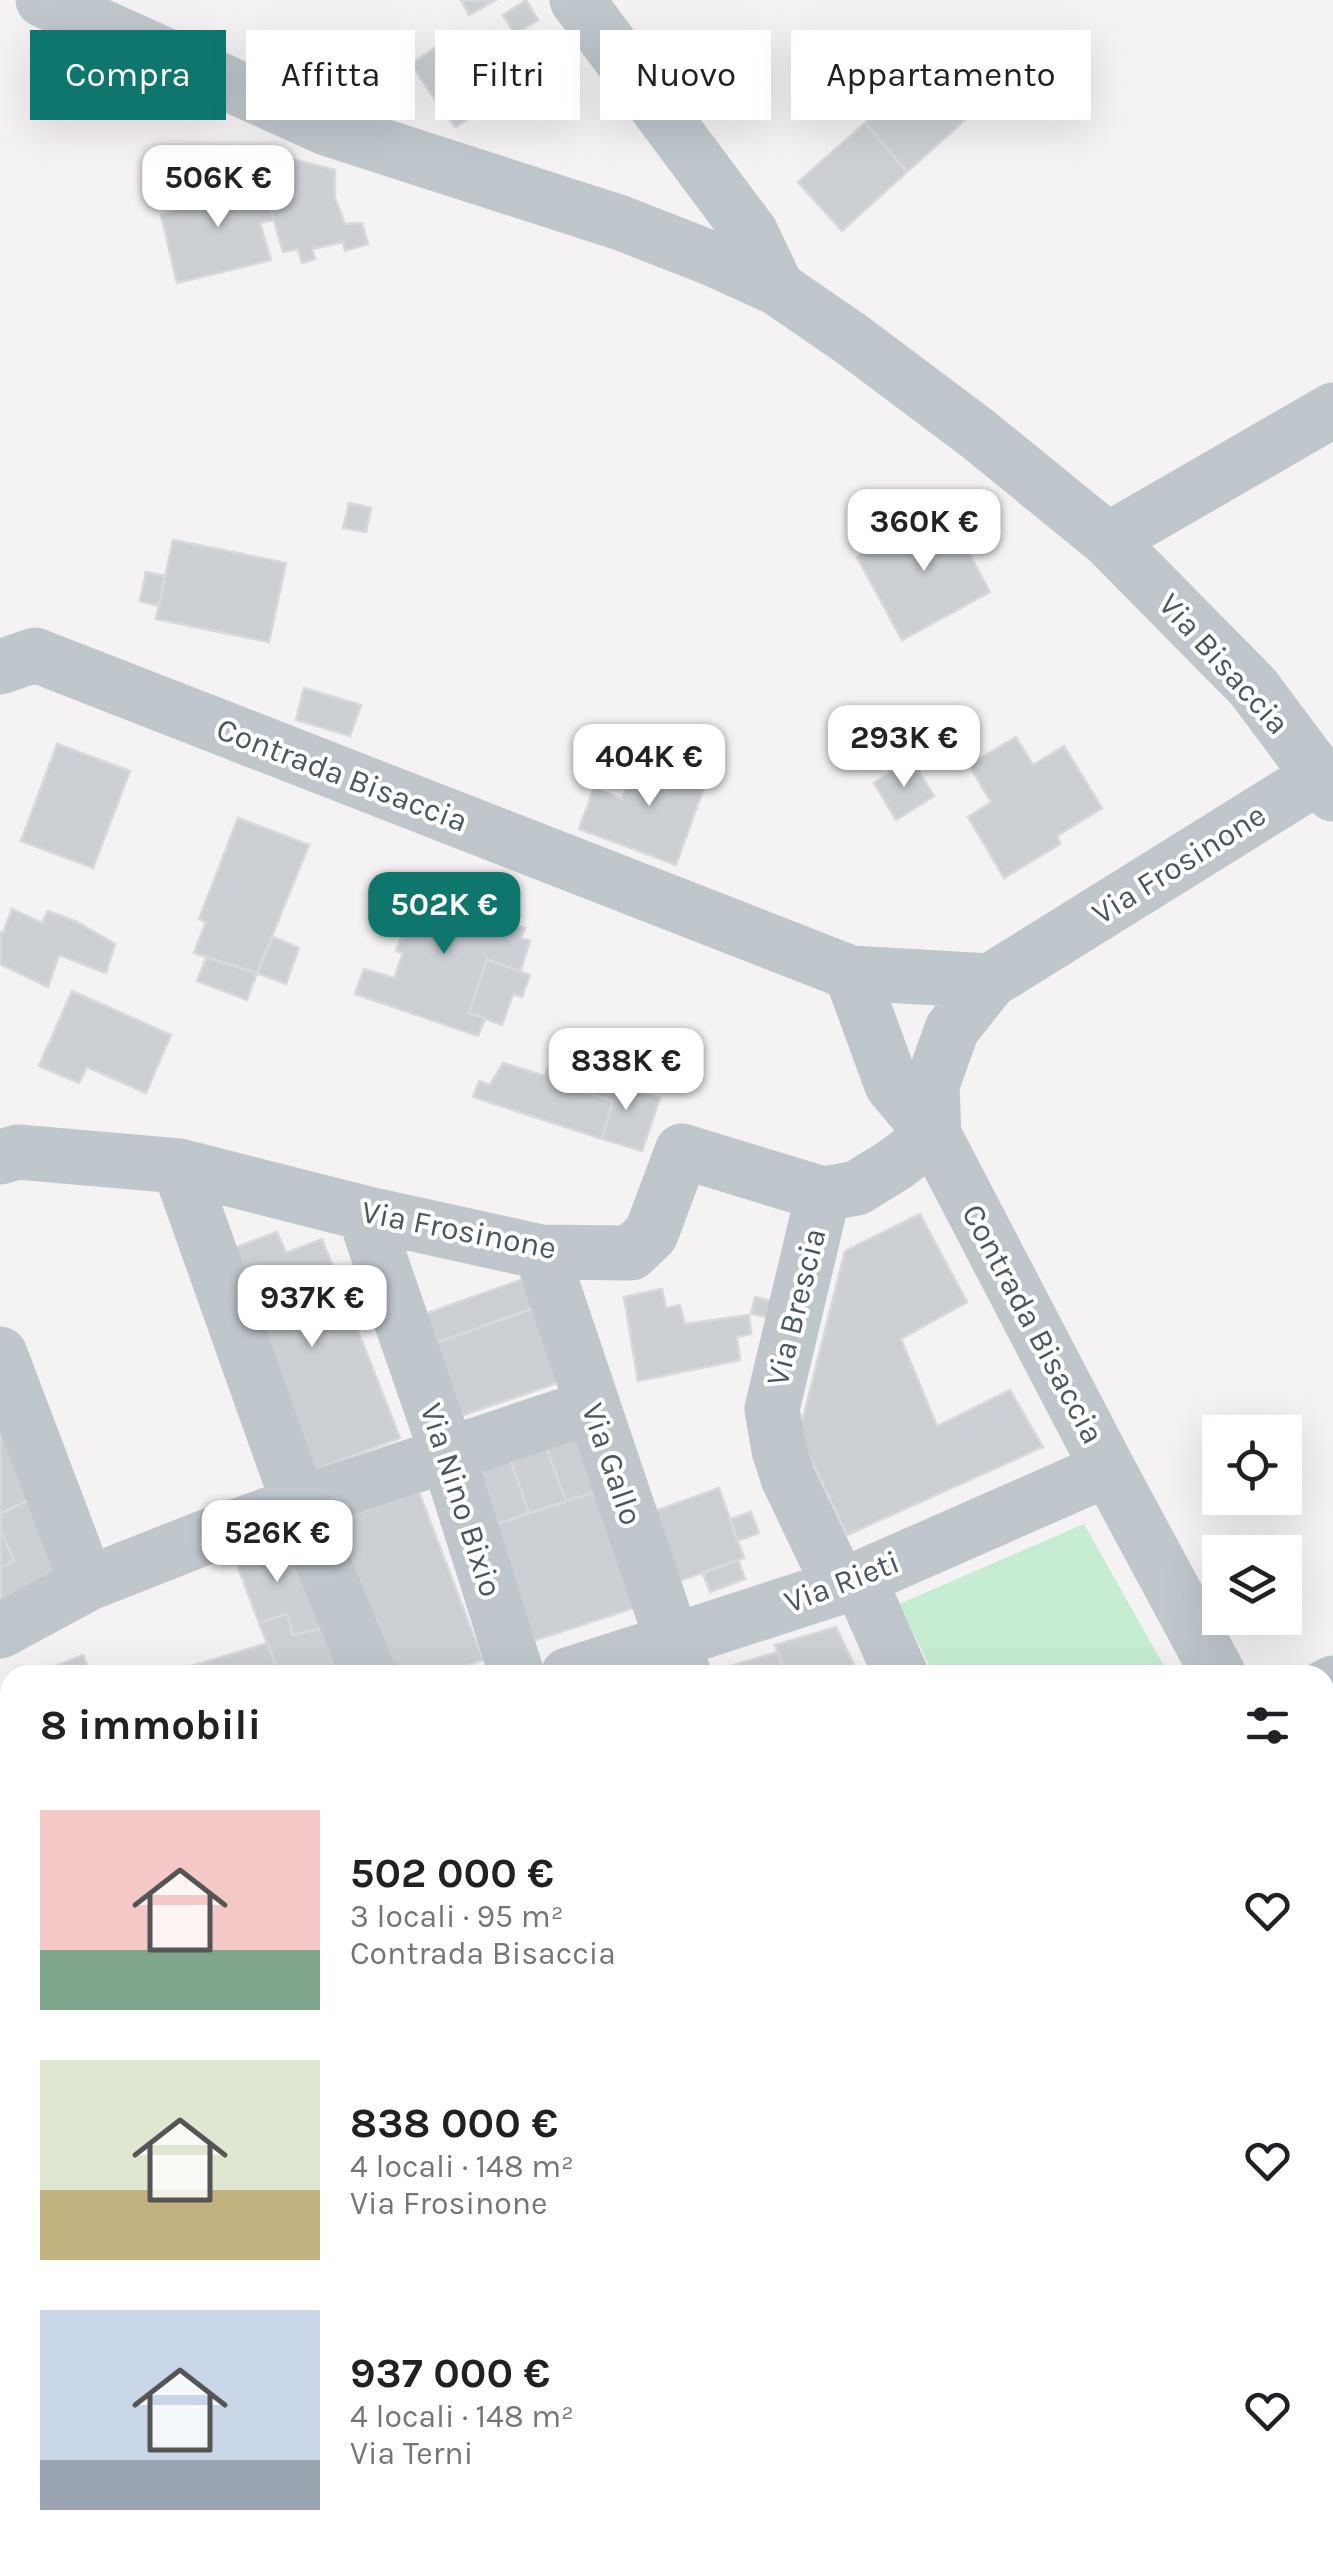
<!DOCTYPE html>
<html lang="it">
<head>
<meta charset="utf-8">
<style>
  :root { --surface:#fff; --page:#f6f6f6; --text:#202124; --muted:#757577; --accent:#0f766e }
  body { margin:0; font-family:Karla,sans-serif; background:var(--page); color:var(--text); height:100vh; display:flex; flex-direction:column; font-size:38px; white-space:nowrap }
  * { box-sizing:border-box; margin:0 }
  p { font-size:32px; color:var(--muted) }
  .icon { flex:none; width:55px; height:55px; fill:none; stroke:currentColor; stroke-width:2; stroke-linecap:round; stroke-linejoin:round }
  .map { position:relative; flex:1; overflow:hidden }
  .details { position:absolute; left:0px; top:1665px; width:1335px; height:890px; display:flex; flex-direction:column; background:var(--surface); border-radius:30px 30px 0 0; box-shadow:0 10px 40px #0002 }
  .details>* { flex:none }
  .top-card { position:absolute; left:30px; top:30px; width:1275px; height:90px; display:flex; gap:20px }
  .buttons { position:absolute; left:1202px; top:1415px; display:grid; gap:20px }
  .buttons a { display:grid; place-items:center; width:100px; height:100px; border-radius:0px; background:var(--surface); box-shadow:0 10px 40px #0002; font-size:50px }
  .price { position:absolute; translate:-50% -85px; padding:0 22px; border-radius:20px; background:#fff; color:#222; font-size:32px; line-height:65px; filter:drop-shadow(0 2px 5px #0008) }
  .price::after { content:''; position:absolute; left:50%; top:60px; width:30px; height:22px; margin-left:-15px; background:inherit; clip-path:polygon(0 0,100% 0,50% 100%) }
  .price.current { background:var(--accent); color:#fff }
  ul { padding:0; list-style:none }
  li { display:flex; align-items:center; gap:30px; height:250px; padding:0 40px }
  li span { display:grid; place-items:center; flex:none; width:280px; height:200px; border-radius:0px; color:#555 }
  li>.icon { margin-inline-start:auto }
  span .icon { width:120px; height:120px; fill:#fffc; stroke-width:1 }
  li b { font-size:42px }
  h2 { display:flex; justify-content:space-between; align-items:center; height:120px; padding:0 40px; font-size:42px }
  .chip { padding:0 35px; border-radius:0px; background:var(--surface); box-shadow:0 10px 40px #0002; font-size:35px; line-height:90px }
  .chip.current { background:var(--accent); color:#fff }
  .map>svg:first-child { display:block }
  .green { fill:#c6edd2 }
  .building { fill:#ccd0d4; stroke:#d7d9dd; stroke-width:2.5 }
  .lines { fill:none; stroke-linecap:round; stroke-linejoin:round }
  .minor { stroke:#bfc7cd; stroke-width:55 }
  .labels { text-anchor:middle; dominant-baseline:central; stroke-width:8; stroke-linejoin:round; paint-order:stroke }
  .street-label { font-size:32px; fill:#4b575e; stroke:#fff }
</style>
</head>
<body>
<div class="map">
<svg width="1333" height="2555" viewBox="0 0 1333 2555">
  <rect width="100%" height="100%" fill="#f4f2f2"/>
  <path class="green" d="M 1084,1524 L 1169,1675 L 934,1675 L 899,1604 Z
    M 267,2545 L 396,2545 L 401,2555 L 273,2555 Z"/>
  <path class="building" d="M 461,0 L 496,0 L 469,15 Z
    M 526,0 L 538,20 L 515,34 L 503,15 Z
    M 460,31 L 469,45 L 489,31 L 497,43 L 477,56 L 487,71 L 438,104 L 411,64 Z
    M 497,43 L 507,57 L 487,71 L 477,56 Z
    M 559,46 L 576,61 L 560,78 L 543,63 Z
    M 932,63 L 975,111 L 907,172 L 865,123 Z
    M 492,67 L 505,85 L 475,107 L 478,113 L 455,127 L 438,104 Z
    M 865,123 L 907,172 L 842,231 L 798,182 Z
    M 260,151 L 335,170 L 335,198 L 345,224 L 362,223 L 368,244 L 345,251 L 343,242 L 312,249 L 315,259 L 302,263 L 298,249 L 283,252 L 272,214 Z
    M 247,176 L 254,197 L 268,194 L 274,220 L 260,223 L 271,260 L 177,283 L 161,215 L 188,207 L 184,190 Z
    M 349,503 L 371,508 L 366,532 L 343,528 Z
    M 945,509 L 990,592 L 902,640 L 857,557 Z
    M 173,540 L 286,563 L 269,642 L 156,619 Z
    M 146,572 L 165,576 L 159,606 L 140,601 Z
    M 304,688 L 361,705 L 350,736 L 296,720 Z
    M 1016,737 L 1033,765 L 1064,746 L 1102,808 L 1057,836 L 1060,844 L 1004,878 L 968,817 L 991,802 L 969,765 Z
    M 57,744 L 130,771 L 93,868 L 21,841 Z
    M 639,751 L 708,776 L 676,865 L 579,829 L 594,788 L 622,799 Z
    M 911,759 L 934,796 L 896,820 L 874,783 Z
    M 238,818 L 309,845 L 257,973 L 194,953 L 206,922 L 199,919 Z
    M 408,877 L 486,903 L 482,914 L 525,928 L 521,938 L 530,941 L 520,972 L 487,959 L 469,1013 L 485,1018 L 478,1036 L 355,994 L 364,969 L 394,978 L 403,953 L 396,951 L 410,910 L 398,906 Z
    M 12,909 L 42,923 L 48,911 L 77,922 L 115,944 L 106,973 L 59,955 L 48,987 L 0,964 L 0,932 L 3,933 Z
    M 273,937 L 299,948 L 286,984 L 257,973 Z
    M 206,958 L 257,973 L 247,1000 L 197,981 Z
    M 487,959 L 530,975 L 522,997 L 513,994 L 502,1025 L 469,1013 Z
    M 72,991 L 171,1035 L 146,1093 L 87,1067 L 79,1083 L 39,1066 Z
    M 503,1063 L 545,1076 L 548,1067 L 581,1077 L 577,1089 L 613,1101 L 602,1139 L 473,1097 L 479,1081 L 490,1085 Z
    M 592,1076 L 660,1098 L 642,1151 L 602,1139 L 613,1101 L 587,1092 Z
    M 920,1214 L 967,1302 L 901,1339 L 937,1426 L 1010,1390 L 1043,1447 L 847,1535 L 799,1434 L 845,1251 Z
    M 277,1232 L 286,1253 L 322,1239 L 400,1438 L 310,1472 L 224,1252 Z
    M 529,1277 L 540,1306 L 427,1346 L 416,1317 Z
    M 662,1289 L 666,1308 L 680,1305 L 685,1324 L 749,1315 L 751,1334 L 737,1337 L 740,1360 L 638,1381 L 624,1297 Z
    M 755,1297 L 775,1302 L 770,1318 L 751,1313 Z
    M 540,1306 L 566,1380 L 452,1419 L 427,1346 Z
    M 0,1406 L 32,1498 L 0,1514 Z
    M 578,1434 L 598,1491 L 566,1501 L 546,1446 Z
    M 546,1446 L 566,1501 L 529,1513 L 510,1459 Z
    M 510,1459 L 529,1513 L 491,1526 L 472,1472 Z
    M 719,1488 L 744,1558 L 674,1583 L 649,1513 Z
    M 598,1491 L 640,1606 L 530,1642 L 491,1526 Z
    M 419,1492 L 483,1660 L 440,1675 L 386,1675 L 324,1525 Z
    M 32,1498 L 57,1571 L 0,1601 L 0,1568 L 14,1560 L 0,1530 L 0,1514 Z
    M 751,1512 L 759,1533 L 737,1541 L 730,1519 Z
    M 0,1530 L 14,1560 L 0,1568 Z
    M 284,1535 L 323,1628 L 293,1635 L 287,1614 L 259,1623 L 233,1554 Z
    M 738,1560 L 745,1579 L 710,1592 L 703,1573 Z
    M 287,1614 L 293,1635 L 323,1628 L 342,1675 L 280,1675 L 259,1623 Z
    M 836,1627 L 859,1675 L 786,1675 L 775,1645 Z
    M 268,1643 L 280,1675 L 162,1675 Z
    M 778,1652 L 786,1675 L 711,1675 L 710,1672 Z
    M 83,1655 L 91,1675 L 33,1675 Z
    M 10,1745 L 10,1802 L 8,1803 L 0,1781 L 0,1748 Z
    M 1333,1768 L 1333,1829 L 1325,1832 L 1325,1771 Z
    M 1331,1841 L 1333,1845 L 1333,1948 L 1325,1952 L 1325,1844 Z
    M 10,1879 L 10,1975 L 0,1941 L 0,1882 Z
    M 10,1984 L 10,2063 L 0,2067 L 0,1987 Z
    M 10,2063 L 10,2108 L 0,2090 L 0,2067 Z
    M 1328,2095 L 1333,2104 L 1333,2259 L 1325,2244 L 1325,2096 Z
    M 0,2211 L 10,2229 L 10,2364 L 0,2369 Z
    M 1332,2346 L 1333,2402 L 1325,2405 L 1325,2350 Z
    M 10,2364 L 10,2411 L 0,2416 L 0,2369 Z
    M 1333,2402 L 1333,2443 L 1325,2429 L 1325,2405 Z
    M 10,2461 L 10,2545 L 89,2545 L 95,2555 L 0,2555 L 0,2466 Z
    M 89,2545 L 171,2545 L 177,2555 L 95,2555 Z
    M 626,2545 L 693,2545 L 698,2555 L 604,2555 Z
    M 693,2545 L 733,2545 L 711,2555 L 698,2555 Z
    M 733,2545 L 769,2545 L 773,2555 L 711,2555 Z
    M 769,2545 L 817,2545 L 820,2555 L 773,2555 Z
    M 875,2545 L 922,2545 L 925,2555 L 870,2555 L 868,2548 Z
    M 922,2545 L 963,2545 L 967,2555 L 925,2555 Z
    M 1027,2545 L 1135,2545 L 1140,2555 L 1030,2555 Z
    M 1238,2545 L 1289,2545 L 1295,2555 L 1240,2555 L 1235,2546 Z"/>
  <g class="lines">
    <path class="minor" d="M 43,0 L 326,128 L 621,223 L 713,259 L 777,288 L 850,338 L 978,434 L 1108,540 L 1253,687 L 1333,794
      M 577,0 L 751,233 L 777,288
      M 1108,540 L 1333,410
      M 0,667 L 35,655 L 851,973 L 990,981
      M 851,973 L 892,1085 L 934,1135 L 1108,1469 L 1219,1675
      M 0,1157 L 18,1152 L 179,1166 L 364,1213 L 541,1252 L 631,1253 L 651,1234 L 682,1151 L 823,1194 L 857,1188 L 894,1165 L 934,1135 L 932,1085 L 952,1029 L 990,981 L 1321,775
      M 179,1166 L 299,1504 L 369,1675
      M 823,1194 L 772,1409 L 779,1450 L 788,1478 L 840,1587
      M 364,1213 L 448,1456 L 517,1675
      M 541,1252 L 684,1675
      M 0,1354 L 87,1584
      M 859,1579 L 901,1675
      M 0,1631 L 87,1584 L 201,1539 L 299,1504 L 593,1406
      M 568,1675 L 840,1587 L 1108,1469
      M 1325,1687 L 1333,1683
      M 0,1842 L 10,1839
      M 1325,1979 L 1333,1975
      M 1325,2046 L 1333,2061
      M 0,2157 L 10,2173
      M 1325,2292 L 1333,2307
      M 1325,2481 L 1333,2477
      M 229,2545 L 235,2555
      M 423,2545 L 429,2555
      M 837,2545 L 841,2555
      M 1001,2545 L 1005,2555
      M 1305,2545 L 1310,2555
      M 511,2555 L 532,2545
      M 1189,2555 L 1207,2545"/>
  </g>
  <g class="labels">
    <g class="street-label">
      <text transform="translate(1224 664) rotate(48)">Via Bisaccia</text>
      <text transform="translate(342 775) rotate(21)">Contrada Bisaccia</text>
      <text transform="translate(1179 864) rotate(-32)">Via Frosinone</text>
      <text transform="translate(459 1230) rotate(11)">Via Frosinone</text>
      <text transform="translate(796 1307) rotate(-76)">Via Brescia</text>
      <text transform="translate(1033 1324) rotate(62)">Contrada Bisaccia</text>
      <text transform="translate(612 1464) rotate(71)">Via Gallo</text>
      <text transform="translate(461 1500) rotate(72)">Via Nino Bixio</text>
      <text transform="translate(842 1582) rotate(-21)">Via Rieti</text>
    </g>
  </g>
</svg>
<div class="buttons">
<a><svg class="icon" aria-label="locate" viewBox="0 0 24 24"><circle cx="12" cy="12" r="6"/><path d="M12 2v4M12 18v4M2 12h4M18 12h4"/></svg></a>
<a><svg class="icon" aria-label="layers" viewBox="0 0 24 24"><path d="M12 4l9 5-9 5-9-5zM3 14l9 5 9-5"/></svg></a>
</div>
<b class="price" style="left:218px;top:230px">506K €</b>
<b class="price" style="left:924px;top:574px">360K €</b>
<b class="price" style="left:904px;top:790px">293K €</b>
<b class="price" style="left:649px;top:809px">404K €</b>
<b class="price current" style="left:444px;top:957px">502K €</b>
<b class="price" style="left:626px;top:1113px">838K €</b>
<b class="price" style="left:312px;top:1350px">937K €</b>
<b class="price" style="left:277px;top:1585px">526K €</b>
<div class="top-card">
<a class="chip current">Compra</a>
<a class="chip">Affitta</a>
<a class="chip">Filtri</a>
<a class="chip">Nuovo</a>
<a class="chip">Appartamento</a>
</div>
<section class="details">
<h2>8 immobili<svg class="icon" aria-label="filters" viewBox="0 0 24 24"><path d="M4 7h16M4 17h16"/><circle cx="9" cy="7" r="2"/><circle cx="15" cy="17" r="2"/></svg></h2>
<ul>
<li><span style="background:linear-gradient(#f6c9c9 70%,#7fa58c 0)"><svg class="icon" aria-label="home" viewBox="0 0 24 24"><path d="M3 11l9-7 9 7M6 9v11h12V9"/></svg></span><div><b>502 000 €</b><p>3 locali · 95 m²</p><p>Contrada Bisaccia</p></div><svg class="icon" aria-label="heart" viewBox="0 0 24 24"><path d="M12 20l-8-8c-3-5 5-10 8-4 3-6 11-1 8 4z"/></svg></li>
<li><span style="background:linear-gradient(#dfe7d0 65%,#c2b280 0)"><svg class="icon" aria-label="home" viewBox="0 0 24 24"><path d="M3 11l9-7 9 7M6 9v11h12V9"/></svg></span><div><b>838 000 €</b><p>4 locali · 148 m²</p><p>Via Frosinone</p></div><svg class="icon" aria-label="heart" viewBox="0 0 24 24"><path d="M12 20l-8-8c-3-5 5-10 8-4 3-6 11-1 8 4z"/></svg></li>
<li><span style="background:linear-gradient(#c9d6e8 75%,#9aa5b1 0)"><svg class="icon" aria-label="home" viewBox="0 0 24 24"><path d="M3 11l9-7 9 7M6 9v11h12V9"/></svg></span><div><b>937 000 €</b><p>4 locali · 148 m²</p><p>Via Terni</p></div><svg class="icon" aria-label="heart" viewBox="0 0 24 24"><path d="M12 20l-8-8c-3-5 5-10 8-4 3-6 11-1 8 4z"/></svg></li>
</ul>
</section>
</div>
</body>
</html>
